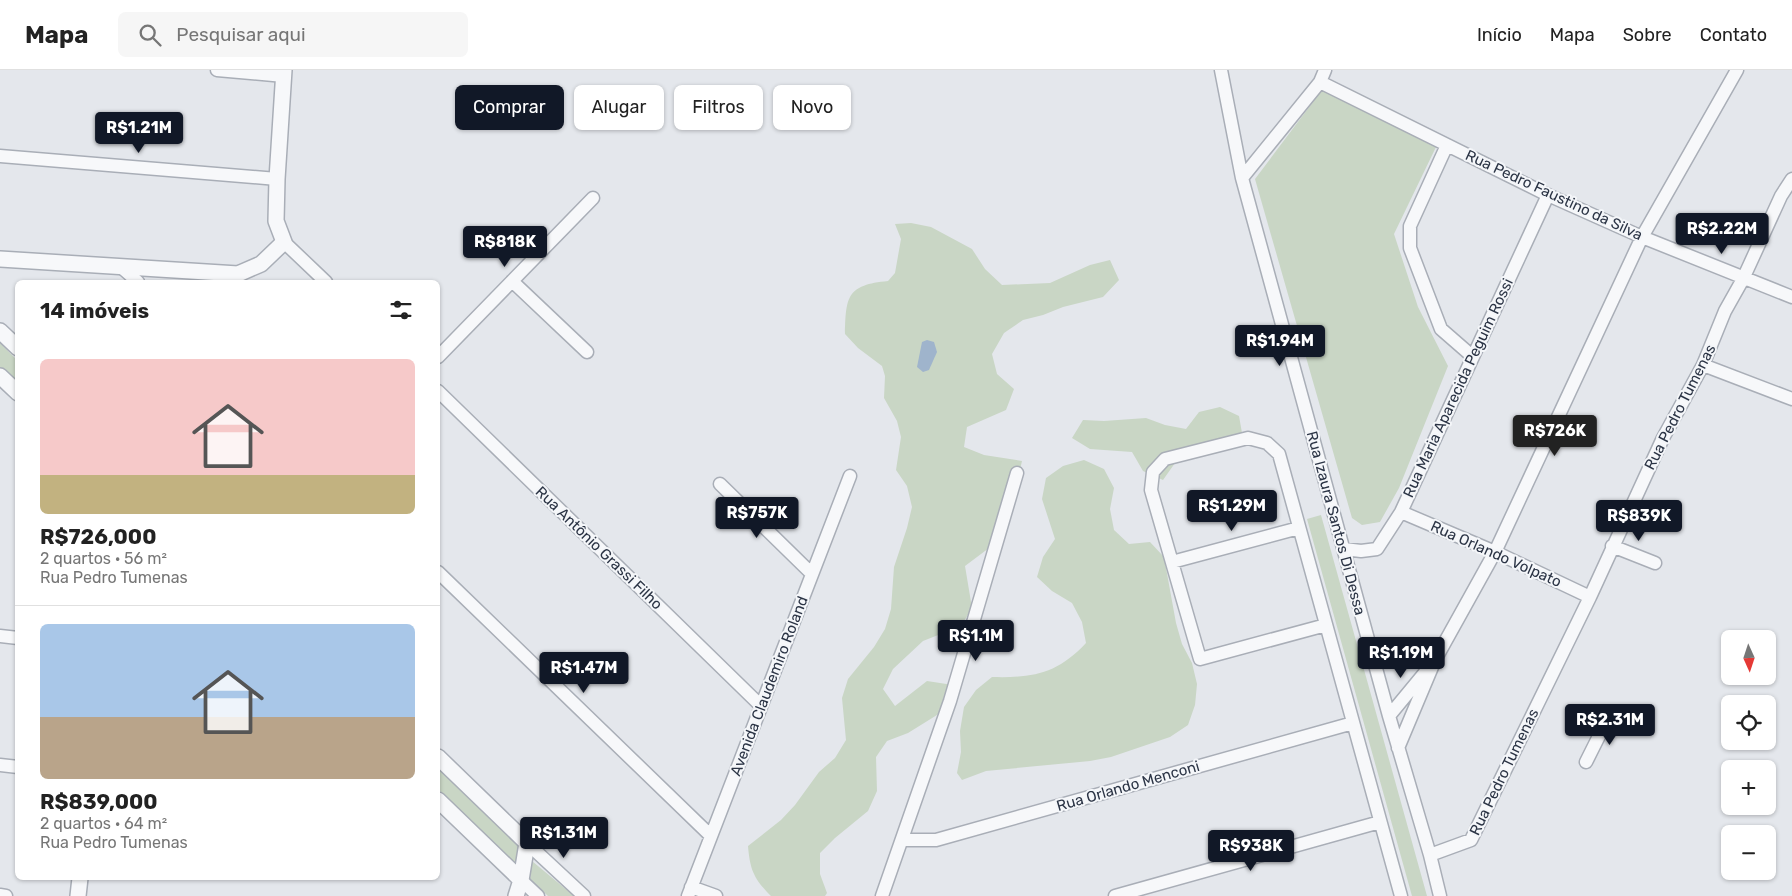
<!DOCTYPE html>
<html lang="pt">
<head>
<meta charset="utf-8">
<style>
  :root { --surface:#fff; --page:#f6f6f6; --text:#222; --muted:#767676; --line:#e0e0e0; --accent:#111827 }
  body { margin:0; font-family:Rubik,sans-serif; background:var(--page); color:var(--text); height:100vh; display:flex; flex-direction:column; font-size:19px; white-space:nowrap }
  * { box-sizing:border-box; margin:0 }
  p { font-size:16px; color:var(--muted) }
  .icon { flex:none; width:28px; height:28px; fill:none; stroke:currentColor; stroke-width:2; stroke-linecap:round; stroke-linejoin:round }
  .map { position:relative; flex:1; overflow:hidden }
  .sheet { position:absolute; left:15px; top:210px; width:425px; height:600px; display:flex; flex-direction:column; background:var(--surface); border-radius:8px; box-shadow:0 1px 4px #0004 }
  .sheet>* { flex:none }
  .top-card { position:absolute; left:455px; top:15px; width:475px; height:45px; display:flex; gap:10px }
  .needle { width:32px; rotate:177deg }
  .fabs { position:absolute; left:1721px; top:560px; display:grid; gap:10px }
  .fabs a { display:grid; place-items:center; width:55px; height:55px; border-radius:8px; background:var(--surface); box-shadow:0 1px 4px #0004; font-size:25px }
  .price { position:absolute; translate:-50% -42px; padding:0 11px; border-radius:5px; background:var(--accent); color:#fff; font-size:16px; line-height:32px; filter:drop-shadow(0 1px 2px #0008) }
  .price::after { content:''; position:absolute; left:50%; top:30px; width:15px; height:11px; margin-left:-8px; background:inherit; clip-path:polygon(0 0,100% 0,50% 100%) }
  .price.active { background:#222; color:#fff }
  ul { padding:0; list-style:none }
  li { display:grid; align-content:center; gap:10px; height:265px; padding:0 25px }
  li+li { border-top:1px solid var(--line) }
  li span { display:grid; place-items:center; height:155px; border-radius:8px; color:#555 }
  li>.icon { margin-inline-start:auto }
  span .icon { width:90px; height:90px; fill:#fffc; stroke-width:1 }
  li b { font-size:21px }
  h2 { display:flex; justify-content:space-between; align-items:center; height:60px; padding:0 25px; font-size:21px }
  .chip { padding:0 18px; border-radius:8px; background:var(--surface); box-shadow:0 1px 4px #0004; font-size:18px; line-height:45px }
  .chip.active { background:var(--accent); color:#fff }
  header { display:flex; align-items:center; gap:30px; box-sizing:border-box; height:70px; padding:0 25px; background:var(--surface); border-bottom:1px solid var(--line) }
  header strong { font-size:24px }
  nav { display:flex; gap:28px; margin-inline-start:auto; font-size:18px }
  .search { width:350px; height:45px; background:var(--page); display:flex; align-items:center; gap:12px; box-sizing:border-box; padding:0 18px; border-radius:8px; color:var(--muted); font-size:19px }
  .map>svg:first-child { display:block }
  .green { fill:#c9d6c5 }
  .water { fill:#9fb4cc }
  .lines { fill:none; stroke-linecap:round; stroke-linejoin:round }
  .minor-casing { stroke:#a9aeb7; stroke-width:15 }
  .tertiary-casing { stroke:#a9aeb7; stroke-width:18 }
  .minor { stroke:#f7f8fa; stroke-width:12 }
  .tertiary { stroke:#f7f8fa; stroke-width:15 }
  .labels { text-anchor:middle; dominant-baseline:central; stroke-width:4; stroke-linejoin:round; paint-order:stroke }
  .street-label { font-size:15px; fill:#2b3445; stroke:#f4f6f9 }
</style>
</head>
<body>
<header>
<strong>Mapa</strong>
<div class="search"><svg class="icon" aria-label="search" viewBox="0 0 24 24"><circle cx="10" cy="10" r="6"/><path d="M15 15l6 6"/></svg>Pesquisar aqui</div>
<nav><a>Início</a><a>Mapa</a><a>Sobre</a><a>Contato</a></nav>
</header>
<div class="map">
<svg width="1792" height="826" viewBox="0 0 1792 826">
  <rect width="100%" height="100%" fill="#e4e7ec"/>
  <path class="green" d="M 1322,20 L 1436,77 L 1394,164 L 1418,237 L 1448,296 L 1399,418 L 1380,452 L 1362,455 L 1352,448 L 1255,109 Z
    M 911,153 L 931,157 L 972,179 L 985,199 L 1002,215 L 1050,213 L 1090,195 L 1110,190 L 1119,210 L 1103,227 L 1063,237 L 1043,245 L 1023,250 L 1004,263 L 992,284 L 997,304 L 1014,319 L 1006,340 L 967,357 L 964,377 L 984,385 L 1022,391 L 1013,428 L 1012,442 L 998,463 L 997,472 L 965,496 L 972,538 L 961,556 L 923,571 L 893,599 L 883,619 L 895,636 L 927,611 L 953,615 L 945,636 L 937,645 L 908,663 L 887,671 L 876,687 L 877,721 L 868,741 L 835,768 L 820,783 L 820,804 L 827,823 L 825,826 L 771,826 C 754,809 750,800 748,776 L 781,750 L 795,735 L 819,702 L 835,688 L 846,670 L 842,628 L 848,609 L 874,577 L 885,559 L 891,539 L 894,497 L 907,458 L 912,437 L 907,416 L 896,400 L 901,367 L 897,351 L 884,328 L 885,306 L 882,296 L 858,278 L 845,264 C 846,226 847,215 888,211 L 895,203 L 901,169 L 895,154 Z
    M 0,273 L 17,290 L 17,314 L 0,297 Z
    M 1220,337 L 1239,346 L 1242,363 L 1234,373 L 1215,384 L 1194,383 L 1175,393 L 1163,410 L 1143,401 L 1132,382 L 1090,379 L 1072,368 L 1083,350 L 1104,351 L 1146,348 L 1165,355 L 1186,359 L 1199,342 Z
    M 1084,390 L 1104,399 L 1114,418 L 1110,439 L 1114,460 L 1129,474 L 1150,472 L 1164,487 L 1176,553 L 1182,574 L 1192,593 L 1197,614 L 1195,635 L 1188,655 L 1170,667 L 1111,687 L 1090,691 L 986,701 L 962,710 L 957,703 L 961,682 L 960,661 L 964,637 L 976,620 L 992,607 C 1033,608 1057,604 1086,573 L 1082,552 L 1072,533 L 1052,521 L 1037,507 L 1043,487 L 1055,469 L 1042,429 L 1046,408 L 1063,396 Z
    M 1321,445 L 1427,826 L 1412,826 L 1307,449 Z
    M 438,696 L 520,777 L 518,798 L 438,719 Z
    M 532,791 L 574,826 L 548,826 L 530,809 Z"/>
  <path class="water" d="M 927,270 L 934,272 L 937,282 L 929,300 L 923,302 L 917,297 L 922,272 Z"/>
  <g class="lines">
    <g class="minor-casing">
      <path id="minor" d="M 217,0 L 284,6
        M 1221,0 L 1242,108 L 1389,646 L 1430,785 L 1440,826
        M 1320,12 L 1548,125 L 1642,167 L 1792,227
        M 1447,75 L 1410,156 L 1410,178 L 1441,259 L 1472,286
        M 0,86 L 277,109
        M 1242,108 L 1320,12 L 1325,0
        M 284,172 L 326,212
        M 121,197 L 138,212
        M 512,211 L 587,282
        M 438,287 L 593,128
        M 1703,295 L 1792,329
        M 438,321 L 761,636
        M 720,414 L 812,504
        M 1401,442 L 1495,482 L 1590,527
        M 1612,476 L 1655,493
        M 1344,479 L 1361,481 L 1377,479 L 1401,442 L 1548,125
        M 1172,492 L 1299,458
        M 438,502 L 711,766
        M 1326,555 L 1200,589 L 1151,420 L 1153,402 L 1165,389 L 1248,368 L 1267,373 L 1279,384 L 1401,826
        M 0,566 L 18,568
        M 1389,646 L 1427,600
        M 1398,678 L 1435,590 L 1495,482 L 1642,167 L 1737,0
        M 1586,692 L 1608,648
        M 0,695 L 18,697
        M 902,770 L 936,770 L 1353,653
        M 527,773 L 584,826
        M 1430,785 L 1471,770 L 1590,527 L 1663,368 L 1703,295 L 1725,241 L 1743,209 L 1781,126 L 1792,109
        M 521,810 L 538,826
        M 691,817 L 716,826
        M 0,825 L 6,826
        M 688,826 L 850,406
        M 882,826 L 950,631 L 1017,403
        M 1115,826 L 1380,752"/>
    </g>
    <g class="tertiary-casing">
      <path id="tertiary" d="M 0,189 L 238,204 L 261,194 L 284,172 L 276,151 L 277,109 L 284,0
        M 0,261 L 18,278
        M 0,306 L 18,323
        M 438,687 L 527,773 L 521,810 L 516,826
        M 438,730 L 521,810
        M 78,826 L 80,808"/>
    </g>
    <use href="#minor" class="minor"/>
    <use href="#tertiary" class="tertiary"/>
  </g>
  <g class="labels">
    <g class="street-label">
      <text transform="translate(1554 125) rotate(25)">Rua Pedro Faustino da Silva</text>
      <text transform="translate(1458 318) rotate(-65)">Rua Maria Aparecida Peguim Rossi</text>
      <text transform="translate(1680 337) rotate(-63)">Rua Pedro Tumenas</text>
      <text transform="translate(1336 453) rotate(75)">Rua Izaura Santos Di Dessa</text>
      <text transform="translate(599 478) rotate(44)">Rua Antônio Grassi Filho</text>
      <text transform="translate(1496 484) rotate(24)">Rua Orlando Volpato</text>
      <text transform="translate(769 616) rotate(-69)">Avenida Claudemiro Roland</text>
      <text transform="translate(1504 702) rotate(-64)">Rua Pedro Tumenas</text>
      <text transform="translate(1128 716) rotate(-16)">Rua Orlando Menconi</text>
    </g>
  </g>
</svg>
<div class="fabs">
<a><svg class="needle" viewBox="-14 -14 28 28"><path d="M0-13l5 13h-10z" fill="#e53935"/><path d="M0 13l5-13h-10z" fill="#767676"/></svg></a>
<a><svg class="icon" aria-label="locate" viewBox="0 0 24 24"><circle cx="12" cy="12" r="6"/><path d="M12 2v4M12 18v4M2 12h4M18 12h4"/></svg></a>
<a>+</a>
<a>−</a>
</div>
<b class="price" style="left:139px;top:84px">R$1.21M</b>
<b class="price" style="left:1722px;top:185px">R$2.22M</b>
<b class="price" style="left:505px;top:198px">R$818K</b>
<b class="price" style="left:1280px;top:297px">R$1.94M</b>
<b class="price active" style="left:1555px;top:387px">R$726K</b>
<b class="price" style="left:1232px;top:462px">R$1.29M</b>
<b class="price" style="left:757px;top:469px">R$757K</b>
<b class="price" style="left:1639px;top:472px">R$839K</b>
<b class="price" style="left:976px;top:592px">R$1.1M</b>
<b class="price" style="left:1401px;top:609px">R$1.19M</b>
<b class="price" style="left:584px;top:624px">R$1.47M</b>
<b class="price" style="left:1610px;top:676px">R$2.31M</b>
<b class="price" style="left:564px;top:789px">R$1.31M</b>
<b class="price" style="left:1251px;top:802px">R$938K</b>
<div class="top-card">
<a class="chip active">Comprar</a>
<a class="chip">Alugar</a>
<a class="chip">Filtros</a>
<a class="chip">Novo</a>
</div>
<section class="sheet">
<h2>14 imóveis<svg class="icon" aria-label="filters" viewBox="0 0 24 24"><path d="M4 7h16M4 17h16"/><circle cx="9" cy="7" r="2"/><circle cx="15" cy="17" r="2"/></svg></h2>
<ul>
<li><span style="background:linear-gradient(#f6c9c9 75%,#c2b280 0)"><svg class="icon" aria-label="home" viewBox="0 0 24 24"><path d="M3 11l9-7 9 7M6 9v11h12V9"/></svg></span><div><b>R$726,000</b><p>2 quartos · 56 m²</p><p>Rua Pedro Tumenas</p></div></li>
<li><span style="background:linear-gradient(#a9c7e8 60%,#b9a48a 0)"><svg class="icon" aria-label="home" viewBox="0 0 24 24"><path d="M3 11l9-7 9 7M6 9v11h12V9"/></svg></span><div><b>R$839,000</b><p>2 quartos · 64 m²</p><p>Rua Pedro Tumenas</p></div></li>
</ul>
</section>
</div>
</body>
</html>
